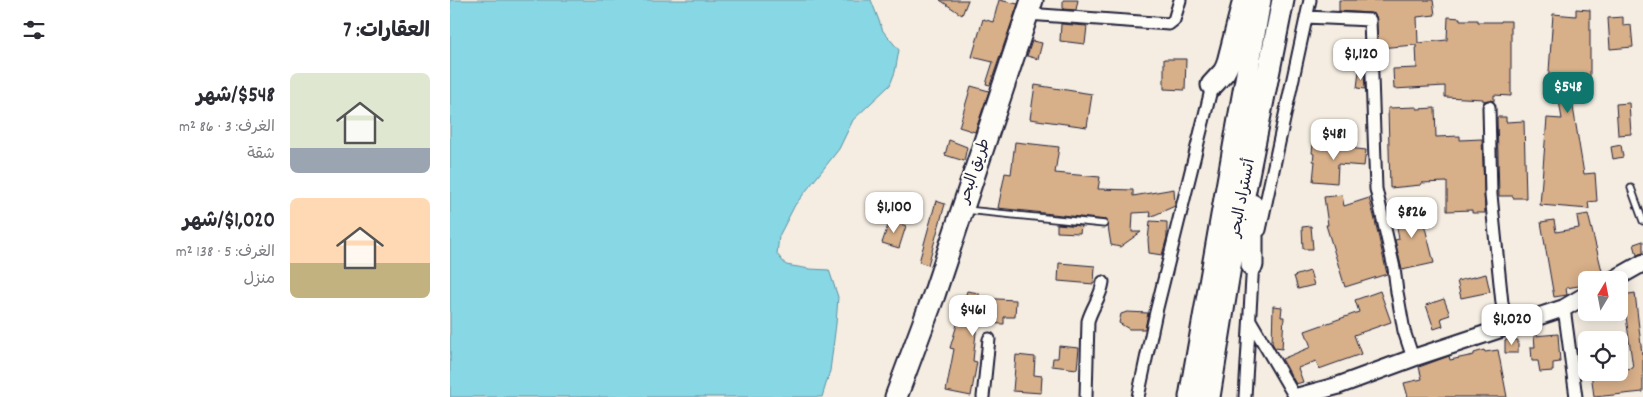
<!DOCTYPE html>
<html lang="ar">
<head>
<meta charset="utf-8">
<style>
  :root { --surface:#fff; --page:#f2f2f3; --text:#2b2b33; --muted:#7c7c81; --accent:#0f766e }
  body { margin:0; font-family:Dekko,"Playpen Sans Arabic",sans-serif; background:var(--page); color:var(--text); direction:rtl; height:100vh; display:flex; flex-direction:column; font-size:19px; white-space:nowrap }
  * { box-sizing:border-box; margin:0 }
  p { font-size:16px; color:var(--muted) }
  .icon { flex:none; width:28px; height:28px; fill:none; stroke:currentColor; stroke-width:2; stroke-linecap:round; stroke-linejoin:round }
  .map { position:relative; flex:1; overflow:hidden; direction:ltr }
  .details { display:flex; flex-direction:column; background:var(--surface); width:450px }
  .details>* { flex:none }
  .needle { width:32px; rotate:10deg }
  .fabs { position:absolute; left:1128px; top:271px; display:grid; gap:10px }
  .fabs a { display:grid; place-items:center; width:50px; height:50px; border-radius:8px; background:var(--surface); box-shadow:0 2px 12px #0003; font-size:25px }
  .price { position:absolute; translate:-50% -42px; padding:0 11px; border-radius:10px; background:#fff; color:#222; font-size:16px; line-height:32px; filter:drop-shadow(0 1px 2px #0008) }
  .price::after { content:''; position:absolute; left:50%; top:30px; width:15px; height:11px; margin-left:-8px; background:inherit; clip-path:polygon(0 0,100% 0,50% 100%) }
  .price.current { background:var(--accent); color:#fff }
  ul { padding:0; list-style:none }
  li { display:flex; align-items:center; gap:15px; height:125px; padding:0 20px }
  li span { display:grid; place-items:center; flex:none; width:140px; height:100px; border-radius:8px; color:#555 }
  li>.icon { margin-inline-start:auto }
  span .icon { width:60px; height:60px; fill:#fffc; stroke-width:1 }
  li b { font-size:21px }
  h2 { display:flex; justify-content:space-between; align-items:center; height:60px; padding:0 20px; font-size:21px }
  main { display:flex; flex:1; min-height:0 }
  .map>svg:first-child { display:block }
  .water { fill:#88d7e5; stroke:#5f8fa1 }
  .building { fill:#d7af89; stroke:#22223b }
  .lines { fill:none; stroke-linecap:round; stroke-linejoin:round }
  .lane-casing { stroke:#22223b; stroke-width:9 }
  .street-casing { stroke:#22223b; stroke-width:15 }
  .secondary-casing { stroke:#22223b; stroke-width:20 }
  .highway-casing { stroke:#22223b; stroke-width:25 }
  .lane { stroke:#fdfcf7; stroke-width:5.5 }
  .street { stroke:#fdfcf7; stroke-width:11 }
  .secondary { stroke:#fdfcf7; stroke-width:16 }
  .highway { stroke:#fdfcf7; stroke-width:21 }
  .labels { text-anchor:middle; dominant-baseline:central; stroke-width:4.5; stroke-linejoin:round; paint-order:stroke }
  .street-label { font-size:16px; fill:#22223b; stroke:#fdfcf7 }
</style>
</head>
<body>
<main>
<div class="map">
<svg width="1193" height="397" viewBox="0 0 1193 397">
  <rect width="100%" height="100%" fill="#f5ede1"/>
  <filter id="ink" filterUnits="userSpaceOnUse"><feTurbulence type="fractalNoise" baseFrequency=".02" numOctaves="2"/><feDisplacementMap in="SourceGraphic" scale="10" xChannelSelector="R" yChannelSelector="G"/><feConvolveMatrix kernelMatrix="1 2 1 2 8 2 1 2 1" color-interpolation-filters="sRGB"/></filter>
  <g filter="url(#ink)">
    <path class="water" d="M 0,0 L 421,0 L 433,31 L 449,50 L 445,72 L 440,85 L 403,120 L 389,149 L 345,205 L 329,236 L 327,254 L 336,265 L 360,269 L 379,270 L 388,297 L 386,324 L 380,371 L 372,397 L 0,397 Z"/>
    <path class="building" d="M 490,0 L 518,0 L 512,15 Z
      M 549,0 L 568,4 L 540,85 L 536,84 L 543,62 L 522,57 L 533,19 L 543,22 Z
      M 613,0 L 628,0 L 626,10 L 613,9 Z
      M 889,0 L 983,0 L 985,15 L 967,17 L 968,43 L 997,40 L 998,17 L 1010,18 L 1010,20 L 1028,20 L 1028,22 L 1051,22 L 1051,21 L 1061,21 L 1061,96 L 1044,95 L 1044,101 L 1039,100 L 1033,101 L 1033,99 L 995,97 L 995,86 L 944,89 L 943,69 L 967,68 L 966,45 L 928,48 L 926,16 L 920,13 L 889,11 Z
      M 1126,9 L 1140,10 L 1140,101 L 1122,101 L 1134,174 L 1145,173 L 1147,201 L 1138,202 L 1139,209 L 1090,205 L 1097,118 L 1112,119 L 1109,101 L 1097,100 L 1103,14 L 1126,16 Z
      M 1173,17 L 1173,26 L 1181,25 L 1183,47 L 1160,49 L 1158,18 Z
      M 611,24 L 637,26 L 635,44 L 610,41 Z
      M 582,41 L 592,43 L 588,59 L 577,56 Z
      M 714,59 L 736,59 L 735,90 L 714,89 Z
      M 909,71 L 914,72 L 915,89 L 907,88 Z
      M 585,85 L 642,94 L 637,127 L 580,119 Z
      M 521,86 L 539,91 L 525,132 L 509,127 Z
      M 1179,103 L 1181,134 L 1168,135 L 1166,104 Z
      M 967,107 L 967,109 L 985,108 L 986,137 L 1010,136 L 1010,140 L 1032,139 L 1035,213 L 1022,213 L 1022,210 L 997,211 L 997,182 L 971,183 L 971,185 L 940,188 L 938,108 Z
      M 1047,117 L 1056,117 L 1056,122 L 1074,121 L 1076,198 L 1063,198 L 1063,196 L 1049,196 Z
      M 499,140 L 517,147 L 514,161 L 495,155 Z
      M 565,142 L 609,147 L 605,173 L 650,177 L 648,189 L 683,190 L 683,196 L 724,189 L 725,206 L 700,217 L 701,212 L 683,213 L 682,232 L 691,232 L 670,247 L 661,245 L 657,220 L 548,208 L 555,173 L 561,174 Z
      M 863,144 L 916,150 L 914,166 L 888,164 L 887,183 L 863,181 L 865,161 L 863,161 L 864,154 L 862,153 Z
      M 1171,145 L 1173,157 L 1163,159 L 1161,147 Z
      M 892,195 L 894,206 L 919,198 L 924,216 L 937,274 L 895,287 L 876,225 L 878,225 L 874,197 Z
      M 486,201 L 495,204 L 478,265 L 469,262 Z
      M 969,204 L 984,263 L 952,270 L 945,240 L 949,239 L 944,212 L 958,209 L 957,207 Z
      M 1138,214 L 1153,275 L 1134,280 L 1135,285 L 1116,288 L 1117,295 L 1104,297 L 1091,222 L 1104,220 L 1106,232 L 1129,228 L 1127,216 Z
      M 440,220 L 456,226 L 449,248 L 432,243 Z
      M 700,221 L 717,222 L 717,237 L 712,255 L 699,253 L 698,240 Z
      M 607,224 L 631,226 L 630,233 L 607,232 Z
      M 861,226 L 863,249 L 853,249 L 852,227 Z
      M 1193,241 L 1193,253 L 1187,255 L 1184,244 Z
      M 609,263 L 645,266 L 644,284 L 608,281 Z
      M 860,271 L 864,285 L 848,289 L 844,276 Z
      M 1036,274 L 1040,292 L 1011,298 L 1007,281 Z
      M 517,291 L 529,293 L 529,298 L 566,300 L 565,317 L 554,317 L 554,324 L 527,323 L 523,361 L 527,362 L 521,396 L 496,391 L 504,349 L 500,348 Z
      M 930,291 L 941,322 L 904,335 L 911,354 L 869,369 L 866,361 L 848,368 L 853,382 L 846,384 L 832,359 L 861,347 L 855,331 L 909,312 L 905,300 Z
      M 1185,293 L 1192,354 L 1193,353 L 1193,392 L 1144,397 L 1141,372 L 1169,372 L 1169,370 L 1183,368 L 1173,295 Z
      M 994,299 L 1000,315 L 991,318 L 993,326 L 984,329 L 976,305 Z
      M 823,306 L 832,307 L 831,317 L 834,317 L 832,349 L 825,348 L 822,343 Z
      M 677,312 L 698,313 L 695,329 L 679,329 L 669,323 L 671,314 Z
      M 1108,334 L 1110,362 L 1103,363 L 1103,371 L 1090,372 L 1088,361 L 1082,361 L 1081,347 L 1085,347 L 1084,336 Z
      M 1055,340 L 1068,340 L 1068,353 L 1055,353 Z
      M 609,346 L 629,348 L 627,369 L 602,366 L 603,358 L 608,358 Z
      M 1034,350 L 1035,352 L 1048,350 L 1057,397 L 958,397 L 954,383 L 972,379 L 969,367 L 999,356 L 1000,360 L 1024,355 L 1024,353 Z
      M 566,355 L 585,357 L 584,375 L 592,376 L 591,393 L 563,391 Z"/>
    <g class="lines">
      <g class="lane-casing">
        <path id="lane" d="M 1181,188 L 1193,221
          M 516,210 L 654,224"/>
      </g>
      <g class="street-casing">
        <path id="street" d="M 577,14 L 719,24 L 724,20 L 730,0
          M 856,17 L 920,20 L 926,189 L 944,268 L 947,292 L 954,331 L 963,358
          M 1039,107 L 1041,195 L 1052,303 L 1058,327
          M 810,230 L 860,0
          M 1114,308 L 1126,397
          M 800,320 L 845,397
          M 533,397 L 539,339
          M 636,397 L 638,321 C 642,307 651,297 653,282
          M 688,397 L 706,312 L 763,82
          M 795,397 L 803,261"/>
      </g>
      <g class="secondary-casing">
        <path id="secondary" d="M 1163,280 L 1193,263
          M 846,397 L 887,386 L 963,358 L 1114,308 L 1136,295"/>
      </g>
      <g class="highway-casing">
        <path id="highway" d="M 762,85 L 774,72 L 777,66 L 794,0
          M 802,265 L 802,205
          M 446,397 L 484,295 L 582,0
          M 740,397 L 810,0
          M 759,397 L 781,260 L 833,0"/>
      </g>
      <use href="#lane" class="lane"/>
      <use href="#street" class="street"/>
      <use href="#secondary" class="secondary"/>
      <use href="#highway" class="highway"/>
    </g>
  </g>
  <g class="labels">
    <g class="street-label">
      <text transform="translate(525 171) rotate(-71)">طريق البحر</text>
      <text transform="translate(793 198) rotate(-79)">أتستراد البحر</text>
    </g>
  </g>
</svg>
<div class="fabs">
<a><svg class="needle" viewBox="-14 -14 28 28"><path d="M0-13l5 13h-10z" fill="#e53935"/><path d="M0 13l5-13h-10z" fill="#7c7c81"/></svg></a>
<a><svg class="icon" aria-label="locate" viewBox="0 0 24 24"><circle cx="12" cy="12" r="6"/><path d="M12 2v4M12 18v4M2 12h4M18 12h4"/></svg></a>
</div>
<b class="price" style="left:911px;top:81px">$1,120</b>
<b class="price current" style="left:1118px;top:114px">$548</b>
<b class="price" style="left:884px;top:161px">$481</b>
<b class="price" style="left:444px;top:234px">$1,100</b>
<b class="price" style="left:962px;top:239px">$826</b>
<b class="price" style="left:523px;top:337px">$461</b>
<b class="price" style="left:1062px;top:346px">$1,020</b>
</div>
<section class="details">
<h2>العقارات: 7<svg class="icon" aria-label="filters" viewBox="0 0 24 24"><path d="M4 7h16M4 17h16"/><circle cx="9" cy="7" r="2"/><circle cx="15" cy="17" r="2"/></svg></h2>
<ul>
<li><span style="background:linear-gradient(#dfe7d0 75%,#9aa5b1 0)"><svg class="icon" aria-label="home" viewBox="0 0 24 24"><path d="M3 11l9-7 9 7M6 9v11h12V9"/></svg></span><div><b>$548/شهر</b><p>الغرف: 3 · 86 m²</p><p>شقة</p></div></li>
<li><span style="background:linear-gradient(#ffd9b3 65%,#c2b280 0)"><svg class="icon" aria-label="home" viewBox="0 0 24 24"><path d="M3 11l9-7 9 7M6 9v11h12V9"/></svg></span><div><b>$1,020/شهر</b><p>الغرف: 5 · 138 m²</p><p>منزل</p></div></li>
</ul>
</section>
</main>
</body>
</html>
